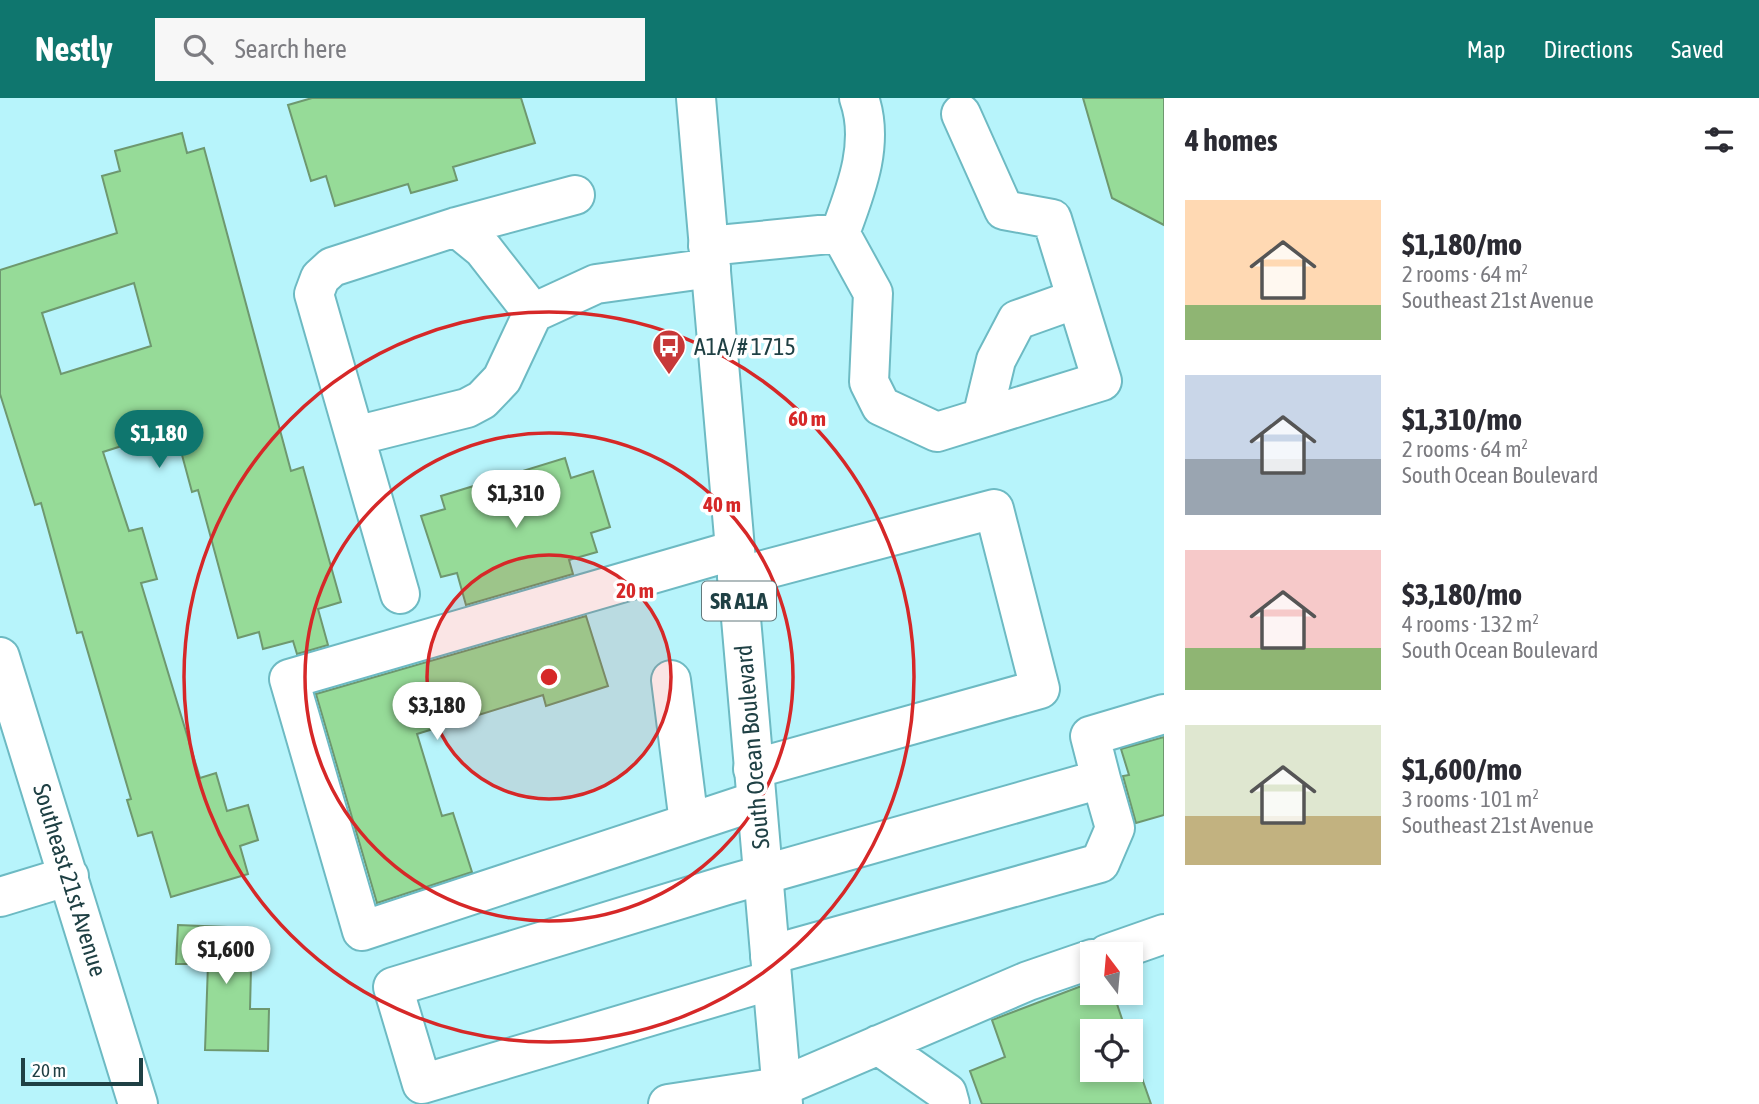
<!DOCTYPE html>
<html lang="en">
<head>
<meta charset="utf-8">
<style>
  :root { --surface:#fff; --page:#f7f7f7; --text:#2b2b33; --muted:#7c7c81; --accent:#0f766e }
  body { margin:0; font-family:"Asap Condensed",sans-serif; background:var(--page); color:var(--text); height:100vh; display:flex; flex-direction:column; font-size:26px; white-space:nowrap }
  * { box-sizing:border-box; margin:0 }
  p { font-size:23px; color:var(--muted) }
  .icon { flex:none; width:38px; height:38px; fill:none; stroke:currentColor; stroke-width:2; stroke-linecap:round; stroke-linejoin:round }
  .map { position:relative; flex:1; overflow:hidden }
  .sheet { display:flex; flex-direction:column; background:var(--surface); width:595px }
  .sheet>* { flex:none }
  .needle { width:46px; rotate:344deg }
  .fabs { position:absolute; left:1080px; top:844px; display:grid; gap:14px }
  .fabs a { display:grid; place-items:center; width:63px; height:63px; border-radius:0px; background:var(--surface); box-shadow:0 4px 10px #0003; font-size:35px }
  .scale { position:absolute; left:21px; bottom:18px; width:122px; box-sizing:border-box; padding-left:7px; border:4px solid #1f4044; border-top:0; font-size:19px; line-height:24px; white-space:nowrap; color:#1f4044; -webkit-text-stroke:5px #fff; paint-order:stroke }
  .price { position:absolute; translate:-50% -60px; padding:0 16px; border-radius:24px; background:#fff; color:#222; font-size:23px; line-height:46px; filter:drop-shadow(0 2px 4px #0008) }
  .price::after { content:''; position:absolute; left:50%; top:42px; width:21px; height:16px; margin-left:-10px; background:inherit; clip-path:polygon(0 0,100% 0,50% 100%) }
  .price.current { background:var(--accent); color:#fff }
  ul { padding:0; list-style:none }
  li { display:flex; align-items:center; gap:21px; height:175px; padding:0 21px }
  li span { display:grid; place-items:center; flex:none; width:196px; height:140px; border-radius:0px; color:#555 }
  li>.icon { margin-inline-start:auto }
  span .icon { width:84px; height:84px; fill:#fffc; stroke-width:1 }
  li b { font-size:30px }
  h2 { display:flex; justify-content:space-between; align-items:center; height:84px; padding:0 21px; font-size:30px }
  header { display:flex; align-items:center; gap:42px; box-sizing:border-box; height:98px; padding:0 35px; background:var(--accent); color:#fff }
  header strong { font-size:33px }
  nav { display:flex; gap:38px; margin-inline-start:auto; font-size:24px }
  .search { width:490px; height:63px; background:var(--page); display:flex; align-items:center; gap:18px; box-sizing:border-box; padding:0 24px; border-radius:0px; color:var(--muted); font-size:26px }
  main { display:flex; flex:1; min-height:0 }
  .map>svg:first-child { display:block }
  .building { fill:#96db98; stroke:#6e986f; stroke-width:2; fill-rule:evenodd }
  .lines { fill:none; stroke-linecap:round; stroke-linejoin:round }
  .minor-casing { stroke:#6dbac3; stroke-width:42 }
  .major-casing { stroke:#6dbac3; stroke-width:42 }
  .minor { stroke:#fff; stroke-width:38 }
  .major { stroke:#fff; stroke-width:38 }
  .ring { fill:none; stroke:#d62828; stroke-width:3.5 }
  .labels { text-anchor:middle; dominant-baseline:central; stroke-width:7; stroke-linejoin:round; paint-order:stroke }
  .shield { fill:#fff; stroke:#62797c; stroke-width:2 }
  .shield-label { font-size:23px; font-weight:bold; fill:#1f4044 }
  .poi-label { font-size:24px; fill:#1f4044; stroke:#fff; text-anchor:start }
  .street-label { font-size:24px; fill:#1f4044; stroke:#fff }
  .centre { fill:#d62828; stroke:#fff; stroke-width:3.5 }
  .ring-label { font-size:21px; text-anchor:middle; font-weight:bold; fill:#d62828; stroke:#fff; stroke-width:7; stroke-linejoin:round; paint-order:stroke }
</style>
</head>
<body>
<header>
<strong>Nestly</strong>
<div class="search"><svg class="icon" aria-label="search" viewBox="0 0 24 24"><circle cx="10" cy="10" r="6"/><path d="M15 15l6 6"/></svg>Search here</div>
<nav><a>Map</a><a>Directions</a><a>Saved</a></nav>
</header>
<main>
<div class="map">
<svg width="1164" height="1006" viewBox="0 0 1164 1006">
  <rect width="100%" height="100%" fill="#b7f4fb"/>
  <path class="building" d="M 312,0 L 521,0 L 535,45 L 453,69 L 457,82 L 411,95 L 408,86 L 335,108 L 326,78 L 311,83 L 288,7 Z
    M 1083,0 L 1164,0 L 1164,127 L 1112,100 Z
    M 182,35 L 187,55 L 204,50 L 291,373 L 303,369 L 341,504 L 318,511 L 328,547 L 297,556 L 293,543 L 263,551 L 259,534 L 238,540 L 198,392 L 192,394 L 175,331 L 103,354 L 129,433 L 142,430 L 157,481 L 141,485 L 200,680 L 216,675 L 227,713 L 248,707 L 258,742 L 240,748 L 248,776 L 171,799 L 152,734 L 138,738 L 127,702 L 131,701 L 82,534 L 77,535 L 41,405 L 35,407 L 0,296 L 0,172 L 117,135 L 102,78 L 120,73 L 115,53 ZM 134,185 L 151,248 L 61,276 L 42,215 Z
    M 565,360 L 571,380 L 593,373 L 610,429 L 591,435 L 597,454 L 569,462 L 573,476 L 466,507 L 457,475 L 441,479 L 421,418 L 445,411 L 441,398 Z
    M 586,518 L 608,588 L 546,608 L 543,597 L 417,636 L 442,718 L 453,715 L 472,774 L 377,805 L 316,596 Z
    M 1164,639 L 1164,717 L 1136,725 L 1123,678 L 1129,677 L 1121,651 Z
    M 178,827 L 252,830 L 250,911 L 269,911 L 268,953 L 205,952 L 208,866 L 176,866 Z
    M 1092,884 L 1092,894 L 1113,894 L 1126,933 L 1092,933 L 1092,971 L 1130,971 L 1130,946 L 1151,1006 L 982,1006 L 970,973 L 1005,959 L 992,922 Z"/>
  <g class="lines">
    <g class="minor-casing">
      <path id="minor" d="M 456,129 L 483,151 L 533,215
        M 840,135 C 856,92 875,45 859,0
        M 708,148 L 840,135 L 873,195 L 869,284 L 881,308 L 937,334 L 1102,283 L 1052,121 L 1004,112 L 961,16
        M 982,320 L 996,262 L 1017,222 L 1076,201
        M 355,338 L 467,310 L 482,302 L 502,281 L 533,215 L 596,186 L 711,170
        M 735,452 L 289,581 L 362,833 L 756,703
        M 737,479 L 994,411 L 1040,591 L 753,671
        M 400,496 L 314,196 L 320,180 L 332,169 L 456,129 L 575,97
        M 0,559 L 138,1006
        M 671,582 L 689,725
        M 1101,681 L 1090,638 L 1164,616
        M 0,799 L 69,778
        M 1107,856 L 1164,836
        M 770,857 L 1100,765 L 1115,730 L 1101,681 L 727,787 L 393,889 L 422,986 L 772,882
        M 878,947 L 947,995 L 950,1006
        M 668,1006 L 781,989 L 1028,883 L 1092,861"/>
    </g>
    <g class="major-casing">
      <path id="major" d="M 696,0 L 783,1006"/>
    </g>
    <use href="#minor" class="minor"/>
    <use href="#major" class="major"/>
  </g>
  <circle cx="549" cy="579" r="122" fill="#d62828" fill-opacity=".12"/>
  <g class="ring">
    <circle cx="549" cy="579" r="122"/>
    <circle cx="549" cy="579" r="244"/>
    <circle cx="549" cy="579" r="365"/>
  </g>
  <defs>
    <g id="bus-pin" transform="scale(1.75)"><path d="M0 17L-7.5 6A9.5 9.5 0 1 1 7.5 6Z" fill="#c73838" stroke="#fff"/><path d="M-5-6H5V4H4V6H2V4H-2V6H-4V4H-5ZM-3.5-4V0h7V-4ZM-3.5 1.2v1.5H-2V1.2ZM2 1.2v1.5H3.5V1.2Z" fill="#fff"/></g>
  </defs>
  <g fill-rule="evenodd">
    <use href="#bus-pin" x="669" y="248"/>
  </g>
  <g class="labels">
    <rect class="shield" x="702" y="483.5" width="74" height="39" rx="5"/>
    <g class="shield-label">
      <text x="739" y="503">SR A1A</text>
    </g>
    <g class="poi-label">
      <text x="694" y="248">A1A/# 1715</text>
    </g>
    <g class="street-label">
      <text transform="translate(752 649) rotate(-95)">South Ocean Boulevard</text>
      <text transform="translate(70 782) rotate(73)">Southeast 21st Avenue</text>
    </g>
  </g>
  <circle cx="549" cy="579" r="10" class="centre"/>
  <g class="ring-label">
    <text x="807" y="328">60 m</text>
    <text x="722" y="414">40 m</text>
    <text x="635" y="500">20 m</text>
  </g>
</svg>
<div class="fabs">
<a><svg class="needle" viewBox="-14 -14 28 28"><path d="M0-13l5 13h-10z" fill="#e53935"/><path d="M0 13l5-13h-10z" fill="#7c7c81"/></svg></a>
<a><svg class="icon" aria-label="locate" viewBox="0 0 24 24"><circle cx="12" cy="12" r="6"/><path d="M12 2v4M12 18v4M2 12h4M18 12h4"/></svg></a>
</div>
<div class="scale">20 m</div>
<b class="price current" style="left:159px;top:372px">$1,180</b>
<b class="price" style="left:516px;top:432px">$1,310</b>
<b class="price" style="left:437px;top:644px">$3,180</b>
<b class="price" style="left:226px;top:888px">$1,600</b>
</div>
<section class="sheet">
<h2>4 homes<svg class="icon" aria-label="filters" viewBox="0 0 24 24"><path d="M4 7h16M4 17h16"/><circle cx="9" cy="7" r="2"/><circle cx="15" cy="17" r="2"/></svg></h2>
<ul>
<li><span style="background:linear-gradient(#ffd9b3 75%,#8fb573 0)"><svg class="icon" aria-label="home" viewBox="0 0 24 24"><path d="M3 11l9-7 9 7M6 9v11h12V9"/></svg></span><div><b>$1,180/mo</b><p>2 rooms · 64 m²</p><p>Southeast 21st Avenue</p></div></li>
<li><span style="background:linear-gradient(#c9d6e8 60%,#9aa5b1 0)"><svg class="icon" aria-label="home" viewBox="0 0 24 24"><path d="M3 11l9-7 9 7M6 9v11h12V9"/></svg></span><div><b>$1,310/mo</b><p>2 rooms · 64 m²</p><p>South Ocean Boulevard</p></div></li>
<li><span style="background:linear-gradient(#f6c9c9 70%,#8fb573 0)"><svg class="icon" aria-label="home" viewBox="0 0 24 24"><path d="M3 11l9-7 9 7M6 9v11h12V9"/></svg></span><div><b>$3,180/mo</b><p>4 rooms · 132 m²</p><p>South Ocean Boulevard</p></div></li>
<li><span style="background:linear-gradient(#dfe7d0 65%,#c2b280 0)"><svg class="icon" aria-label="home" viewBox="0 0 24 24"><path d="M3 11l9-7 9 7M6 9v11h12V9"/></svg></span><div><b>$1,600/mo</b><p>3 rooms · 101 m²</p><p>Southeast 21st Avenue</p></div></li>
</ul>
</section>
</main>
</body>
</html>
